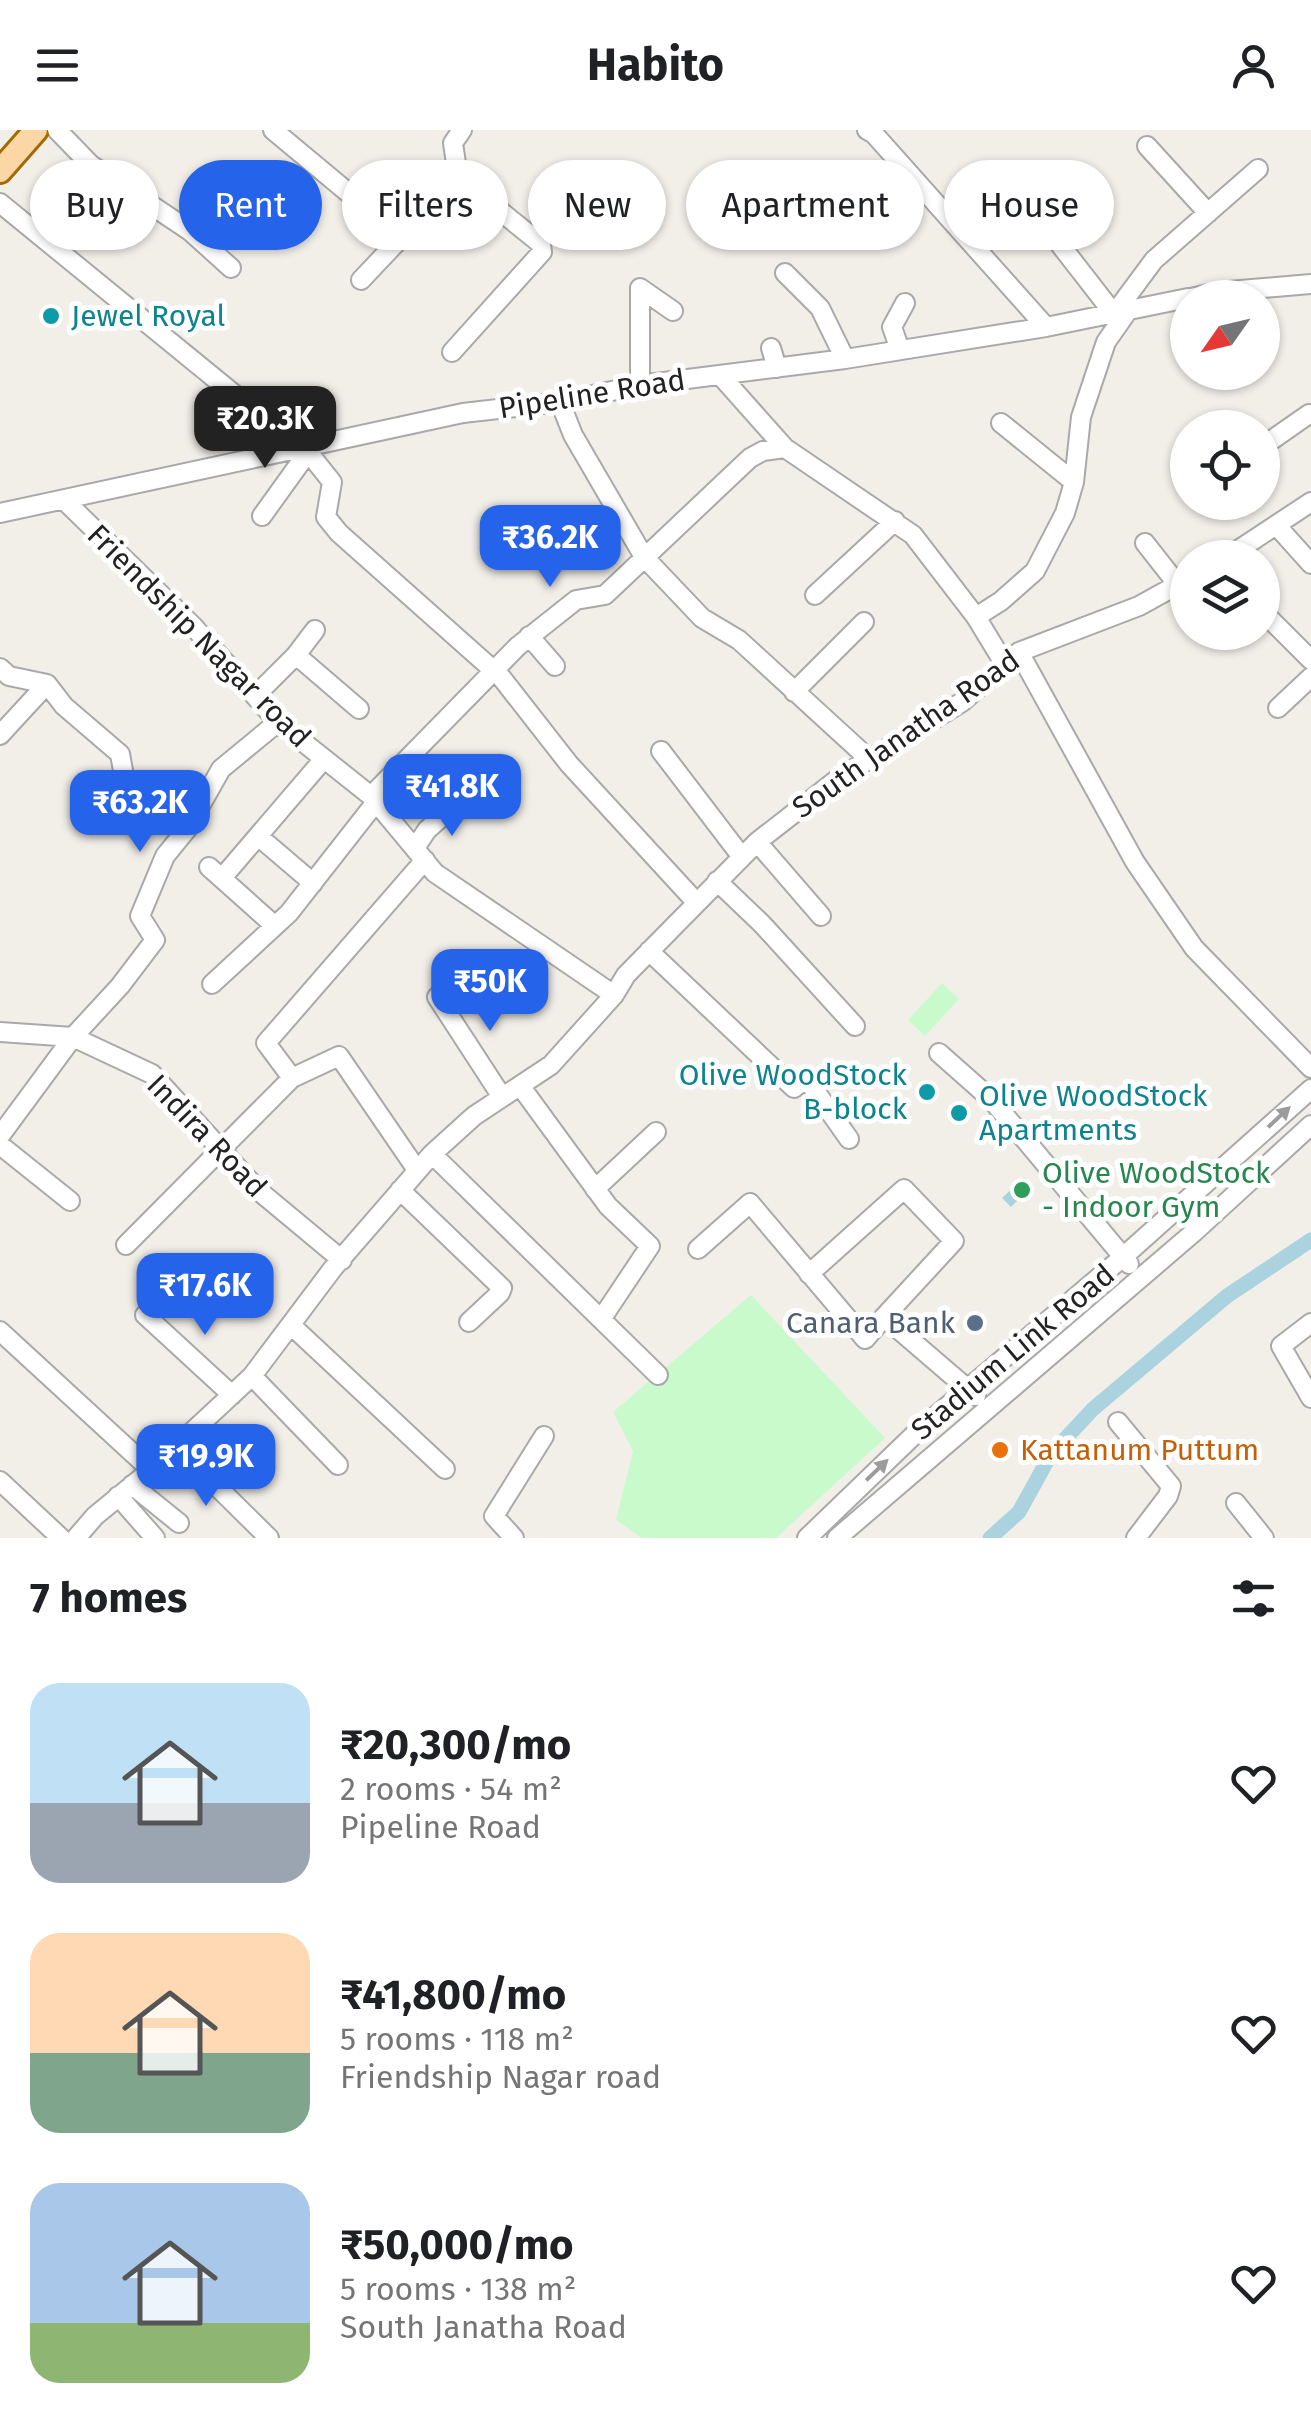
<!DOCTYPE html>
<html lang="en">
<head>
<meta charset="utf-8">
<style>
  :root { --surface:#fff; --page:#f6f6f6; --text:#202124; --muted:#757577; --accent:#2563eb }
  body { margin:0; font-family:"Fira Sans",sans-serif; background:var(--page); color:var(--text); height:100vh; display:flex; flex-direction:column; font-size:38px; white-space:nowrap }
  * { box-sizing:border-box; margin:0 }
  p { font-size:32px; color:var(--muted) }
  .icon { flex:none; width:55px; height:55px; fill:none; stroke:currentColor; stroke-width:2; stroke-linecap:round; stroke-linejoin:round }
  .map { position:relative; height:1408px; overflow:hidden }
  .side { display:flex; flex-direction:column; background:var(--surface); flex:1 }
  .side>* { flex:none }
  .hud { position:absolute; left:30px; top:30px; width:1252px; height:90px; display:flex; gap:20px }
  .needle { width:65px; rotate:236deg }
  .controls { position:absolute; left:1170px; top:150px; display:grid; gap:20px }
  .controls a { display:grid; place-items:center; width:110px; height:110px; border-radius:50%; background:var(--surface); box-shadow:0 2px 8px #0004; font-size:50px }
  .price { position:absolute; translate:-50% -85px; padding:0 22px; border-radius:20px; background:var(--accent); color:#fff; font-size:32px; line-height:65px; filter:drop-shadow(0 2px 5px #0008) }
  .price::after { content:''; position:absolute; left:50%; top:60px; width:30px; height:22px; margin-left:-15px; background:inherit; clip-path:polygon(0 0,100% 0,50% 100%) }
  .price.on { background:#222; color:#fff }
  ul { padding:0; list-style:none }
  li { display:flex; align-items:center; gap:30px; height:250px; padding:0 30px }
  li span { display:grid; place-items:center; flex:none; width:280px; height:200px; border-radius:30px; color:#555 }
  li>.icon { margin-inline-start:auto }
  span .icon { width:120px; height:120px; fill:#fffc; stroke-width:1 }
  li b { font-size:42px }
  h2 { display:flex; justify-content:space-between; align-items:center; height:120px; padding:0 30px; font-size:42px }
  .chip { padding:0 35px; border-radius:45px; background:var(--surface); box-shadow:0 2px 8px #0004; font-size:35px; line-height:90px }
  .chip.on { background:var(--accent); color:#fff }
  header { display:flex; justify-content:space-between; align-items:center; height:130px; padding:0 30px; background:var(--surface); font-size:45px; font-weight:700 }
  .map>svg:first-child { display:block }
  .park { fill:#c8facc }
  .water { fill:#aad3df }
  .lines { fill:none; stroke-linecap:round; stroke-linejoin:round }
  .canal { stroke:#aad3df; stroke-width:15 }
  .minor-casing { stroke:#a9a9a9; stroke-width:22 }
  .major-casing { stroke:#a06b00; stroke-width:28 }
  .minor { stroke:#fff; stroke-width:18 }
  .major { stroke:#fcd6a4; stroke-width:22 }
  .oneway { fill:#9c9c9c }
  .culture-dot { fill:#0f9aa8; stroke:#fff; stroke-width:4 }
  .leisure-dot { fill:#2e9e5b; stroke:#fff; stroke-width:4 }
  .service-dot { fill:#5c6f8a; stroke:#fff; stroke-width:4 }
  .food-dot { fill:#e8710a; stroke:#fff; stroke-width:4 }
  .labels { text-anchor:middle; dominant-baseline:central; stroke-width:10; stroke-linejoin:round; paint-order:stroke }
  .culture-label { font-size:30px; fill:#0d838f; stroke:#fff; text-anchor:start }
  .street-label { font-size:30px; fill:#222; stroke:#fff }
  .leisure-label { font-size:30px; fill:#27864d; stroke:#fff; text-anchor:start }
  .service-label { font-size:30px; fill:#4e5e75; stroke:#fff; text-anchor:end }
  .food-label { font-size:30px; fill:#c56008; stroke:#fff; text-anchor:start }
</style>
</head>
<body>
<header><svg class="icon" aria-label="menu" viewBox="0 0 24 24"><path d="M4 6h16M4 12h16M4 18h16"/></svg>Habito<svg class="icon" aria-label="person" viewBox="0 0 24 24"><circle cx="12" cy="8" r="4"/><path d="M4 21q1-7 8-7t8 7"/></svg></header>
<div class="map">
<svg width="1311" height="1408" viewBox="0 0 1311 1408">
  <rect width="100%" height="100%" fill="#f2efe9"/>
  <path class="park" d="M 942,853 L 959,869 L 925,906 L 908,890 Z
    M 751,1165 L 885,1308 L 776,1408 L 642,1408 L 616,1390 L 633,1321 L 613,1282 Z"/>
  <path class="water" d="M 1024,1047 L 1033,1056 L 1011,1077 L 1002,1068 Z"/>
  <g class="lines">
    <path class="canal" d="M 990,1408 L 1019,1382 L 1051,1324 L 1093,1279 L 1227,1166 L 1311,1110"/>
    <g class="minor-casing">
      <path id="minor" d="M 57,0 L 91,35 L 190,101 L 231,138
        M 273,0 L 351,65
        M 867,0 L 874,4 L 1046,197
        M 1147,16 L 1208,83
        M 1023,67 L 1114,184 L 1154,130 L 1258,39
        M 0,73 L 300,318
        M 785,143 L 820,178 L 845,229
        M 361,150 L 412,96 L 461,50
        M 1191,168 L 1217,162 L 1311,154
        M 771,218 L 777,238
        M 900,220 L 892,197 L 905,173
        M 452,222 L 542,122 L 541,114 L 458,47 L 453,13 L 462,0
        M 720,245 L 785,318 L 913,405 L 976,487 L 1004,533
        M 640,255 L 640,158 L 673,181
        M 560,272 L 573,305 L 644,427 L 702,488 L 739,510 L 869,629
        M 1001,293 L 1074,352
        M 1262,310 L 1269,312 L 1309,284 L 1311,285
        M 304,317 L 332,352 L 326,387 L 339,403 L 501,547 L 569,634 L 696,772
        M 64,370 L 193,496 L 278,592 L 371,666 L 435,743 L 614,865
        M 0,383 L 463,283 L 560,272 L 640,255 L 845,229 L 1046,197 L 1188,168
        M 262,386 L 308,322
        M 1276,395 L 1311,434
        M 1145,413 L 1178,455
        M 1226,428 L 1311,372
        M 815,465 L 895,391
        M 1262,481 L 1311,530
        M 976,487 L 1001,471 L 1035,441 L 1065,383 L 1074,352 L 1081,287 L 1106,212 L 1127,182
        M 529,506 L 555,536
        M 1019,522 L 1135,732 L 1194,818 L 1311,938
        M 296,525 L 359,579
        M 0,538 L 9,546 L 47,554 L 64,576 L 120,624 L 124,646 L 187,699
        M 794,562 L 864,492
        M 255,566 L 296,525 L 315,500
        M 1278,578 L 1311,547
        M 0,605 L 47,554
        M 661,621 L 742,727
        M 371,666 L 518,516 L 576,470 L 605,465 L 750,328 L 763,321 L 785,318
        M 258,706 L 313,753
        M 757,712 L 821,786
        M 415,718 L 427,700 L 459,671 L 440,647
        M 209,737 L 275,796
        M 222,748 L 323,630
        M 717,751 L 762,794 L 855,896
        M 649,821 L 794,958 L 806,948 L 849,1009
        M 212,854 L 289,783 L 376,672
        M 437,867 L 502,967
        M 0,902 L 73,907 L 152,944 L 259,1061 L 342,1130
        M 939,923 L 991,969 L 1129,1134
        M 521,957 L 608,1076 L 650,1116 L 602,1188
        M 0,1006 L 73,907 L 120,856 L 155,810 L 140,786 L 165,726 L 187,699 L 221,639 L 278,592
        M 0,1015 L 70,1071
        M 432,1024 L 658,1245
        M 417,1040 L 339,926 L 292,948 L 266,913 L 425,730
        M 595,1059 L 656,1002
        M 400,1060 L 502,1158 L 500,1163 L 469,1192
        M 126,1115 L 292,948
        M 698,1119 L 750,1073 L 865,1209 L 884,1187 L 976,1266
        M 809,1144 L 904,1059 L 954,1111 L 884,1187
        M 145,1185 L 232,1265
        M 1311,1193 L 1281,1216 L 1311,1268
        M 292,1196 L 445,1339
        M 0,1201 L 151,1340
        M 252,1246 L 338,1335
        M 1118,1292 L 1171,1356 L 1168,1366 L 1136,1408
        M 176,1316 L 269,1408
        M 0,1351 L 61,1408
        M 132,1355 L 179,1393
        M 118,1366 L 155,1408
        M 1236,1373 L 1264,1408
        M 76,1408 L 95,1386 L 151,1340 L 252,1246 L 334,1137 L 432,1024 L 474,986 L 551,935 L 614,865 L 626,845 L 757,712 L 839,648 L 962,572 L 1019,522 L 1139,476 L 1188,449
        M 514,1408 L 494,1386 L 544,1306
        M 807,1408 L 917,1302 L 1123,1127 L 1311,959
        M 837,1408 L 1193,1103 L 1311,995"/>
    </g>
    <g class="major-casing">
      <path id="major" d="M 0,41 L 36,0"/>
    </g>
    <use href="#minor" class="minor"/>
    <use href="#major" class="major"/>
  </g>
  <defs><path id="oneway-solid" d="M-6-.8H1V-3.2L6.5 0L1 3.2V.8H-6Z" transform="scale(2.5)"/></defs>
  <g class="oneway">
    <use href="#oneway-solid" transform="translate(1279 987) rotate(-43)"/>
    <use href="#oneway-solid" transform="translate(877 1340) rotate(-44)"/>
  </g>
  <g class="culture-dot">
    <circle cx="51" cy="186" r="10"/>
    <circle cx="927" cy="962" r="10"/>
    <circle cx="959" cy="983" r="10"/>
  </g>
  <circle class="leisure-dot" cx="1022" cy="1060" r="10"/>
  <circle class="service-dot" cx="975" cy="1193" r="10"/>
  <circle class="food-dot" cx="1000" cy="1320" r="10"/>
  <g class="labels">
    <g class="culture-label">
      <text x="71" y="186">Jewel Royal</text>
      <text x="907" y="945" text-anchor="end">Olive WoodStock<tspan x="907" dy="34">B-block</tspan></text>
      <text x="979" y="966">Olive WoodStock<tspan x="979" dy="34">Apartments</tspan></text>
    </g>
    <g class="street-label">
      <text transform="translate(592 264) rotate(-9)">Pipeline Road</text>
      <text transform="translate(199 506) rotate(45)">Friendship Nagar road</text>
      <text transform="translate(906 604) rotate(-35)">South Janatha Road</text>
      <text transform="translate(207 1006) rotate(46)">Indira Road</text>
      <text transform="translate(1013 1222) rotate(-40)">Stadium Link Road</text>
    </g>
    <g class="leisure-label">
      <text x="1042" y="1043">Olive WoodStock<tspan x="1042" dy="34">- Indoor Gym</tspan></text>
    </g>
    <g class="service-label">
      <text x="955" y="1193">Canara Bank</text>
    </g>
    <g class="food-label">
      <text x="1020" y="1320">Kattanum Puttum</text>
    </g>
  </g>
</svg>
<div class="controls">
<a><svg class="needle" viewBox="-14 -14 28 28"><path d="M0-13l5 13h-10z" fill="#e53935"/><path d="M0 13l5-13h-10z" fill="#757577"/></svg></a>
<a><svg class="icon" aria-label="locate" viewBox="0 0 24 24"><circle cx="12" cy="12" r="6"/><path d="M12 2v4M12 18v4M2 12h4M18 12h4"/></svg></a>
<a><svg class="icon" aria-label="layers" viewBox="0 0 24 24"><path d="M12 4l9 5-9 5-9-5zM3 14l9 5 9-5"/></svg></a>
</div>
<b class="price on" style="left:265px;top:341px">₹20.3K</b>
<b class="price" style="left:550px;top:460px">₹36.2K</b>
<b class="price" style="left:452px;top:709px">₹41.8K</b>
<b class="price" style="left:140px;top:725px">₹63.2K</b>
<b class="price" style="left:490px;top:904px">₹50K</b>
<b class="price" style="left:205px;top:1208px">₹17.6K</b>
<b class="price" style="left:206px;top:1379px">₹19.9K</b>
<div class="hud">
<a class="chip">Buy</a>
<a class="chip on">Rent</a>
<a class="chip">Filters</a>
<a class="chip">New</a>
<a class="chip">Apartment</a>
<a class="chip">House</a>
</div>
</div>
<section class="side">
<h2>7 homes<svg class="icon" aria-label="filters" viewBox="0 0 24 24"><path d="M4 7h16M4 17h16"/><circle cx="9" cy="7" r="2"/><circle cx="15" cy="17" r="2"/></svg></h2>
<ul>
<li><span style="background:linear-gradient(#bfe0f5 60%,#9aa5b1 0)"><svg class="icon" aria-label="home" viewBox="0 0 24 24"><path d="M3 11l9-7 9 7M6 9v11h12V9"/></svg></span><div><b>₹20,300/mo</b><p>2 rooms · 54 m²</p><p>Pipeline Road</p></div><svg class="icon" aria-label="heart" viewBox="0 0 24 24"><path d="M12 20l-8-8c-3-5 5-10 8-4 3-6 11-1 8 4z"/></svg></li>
<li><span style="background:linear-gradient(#ffd9b3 60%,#7fa58c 0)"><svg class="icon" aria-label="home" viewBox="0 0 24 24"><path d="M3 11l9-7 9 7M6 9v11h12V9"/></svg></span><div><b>₹41,800/mo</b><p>5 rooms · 118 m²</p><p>Friendship Nagar road</p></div><svg class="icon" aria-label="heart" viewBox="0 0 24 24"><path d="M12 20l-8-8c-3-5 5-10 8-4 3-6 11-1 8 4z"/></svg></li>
<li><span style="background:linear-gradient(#a9c7e8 70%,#8fb573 0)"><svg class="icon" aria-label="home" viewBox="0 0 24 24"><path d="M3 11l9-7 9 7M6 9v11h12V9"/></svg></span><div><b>₹50,000/mo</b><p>5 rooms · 138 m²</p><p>South Janatha Road</p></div><svg class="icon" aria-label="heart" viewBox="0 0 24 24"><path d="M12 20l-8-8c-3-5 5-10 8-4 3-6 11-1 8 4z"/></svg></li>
</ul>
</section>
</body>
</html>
